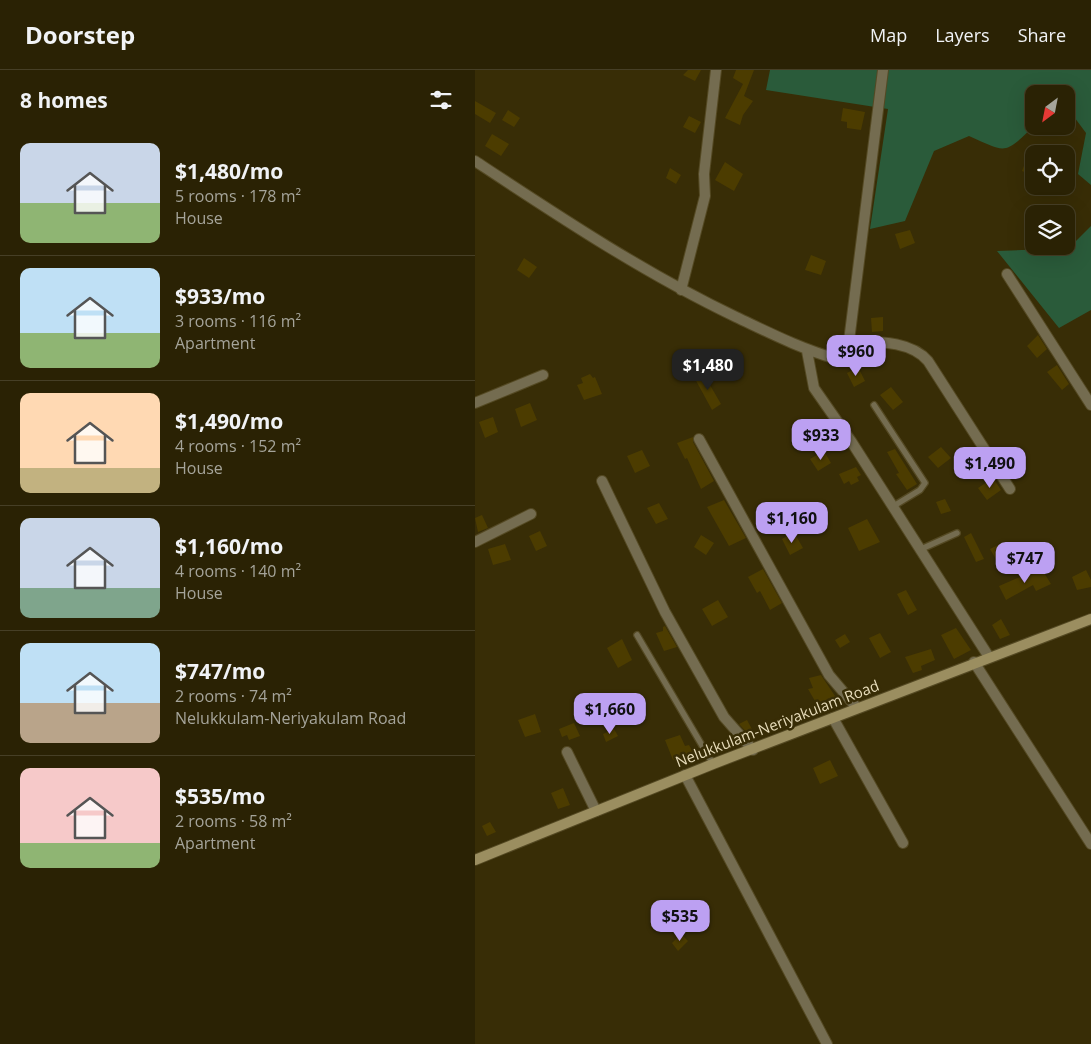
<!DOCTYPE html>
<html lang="en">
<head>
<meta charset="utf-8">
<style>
  :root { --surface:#2a2204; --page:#362f13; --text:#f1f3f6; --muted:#a5a49a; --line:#463f26; --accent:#bca0f2 }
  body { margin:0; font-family:"Open Sans",sans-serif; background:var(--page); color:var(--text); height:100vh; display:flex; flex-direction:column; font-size:19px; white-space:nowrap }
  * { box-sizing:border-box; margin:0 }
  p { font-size:16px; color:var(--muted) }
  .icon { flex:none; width:28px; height:28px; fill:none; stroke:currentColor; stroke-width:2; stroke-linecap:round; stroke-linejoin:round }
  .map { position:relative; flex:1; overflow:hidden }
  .drawer { display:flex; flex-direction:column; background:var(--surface); width:475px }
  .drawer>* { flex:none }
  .needle { width:32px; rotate:212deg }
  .buttons { position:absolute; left:550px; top:15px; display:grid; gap:10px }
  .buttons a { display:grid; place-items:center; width:50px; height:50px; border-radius:10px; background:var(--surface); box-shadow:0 5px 20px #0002,0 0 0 1px var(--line); font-size:25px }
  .price { position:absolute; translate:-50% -42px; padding:0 11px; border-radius:10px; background:var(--accent); color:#111; font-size:16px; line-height:32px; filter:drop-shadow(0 1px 2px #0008) }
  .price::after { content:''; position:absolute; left:50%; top:30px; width:15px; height:11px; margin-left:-8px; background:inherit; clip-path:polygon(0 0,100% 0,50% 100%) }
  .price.active { background:#222; color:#fff }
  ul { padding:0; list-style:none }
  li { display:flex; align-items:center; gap:15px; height:125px; padding:0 20px }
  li+li { border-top:1px solid var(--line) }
  li span { display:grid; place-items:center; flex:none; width:140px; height:100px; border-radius:10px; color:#555 }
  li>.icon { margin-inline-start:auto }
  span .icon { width:60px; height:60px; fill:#fffc; stroke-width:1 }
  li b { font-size:21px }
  h2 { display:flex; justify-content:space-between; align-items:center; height:60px; padding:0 20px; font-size:21px }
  header { display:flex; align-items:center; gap:30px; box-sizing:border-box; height:70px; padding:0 25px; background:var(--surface); border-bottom:1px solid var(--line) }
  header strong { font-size:24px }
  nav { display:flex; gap:28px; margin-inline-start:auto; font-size:18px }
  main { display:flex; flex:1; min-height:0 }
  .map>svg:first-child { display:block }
  .green { fill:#2a5b3a }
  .building { fill:#4c3c00 }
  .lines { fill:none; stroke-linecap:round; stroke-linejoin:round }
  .service-casing { stroke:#544923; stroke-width:8 }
  .minor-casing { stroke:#544923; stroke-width:12 }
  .secondary-casing { stroke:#544923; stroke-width:12 }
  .service { stroke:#746c50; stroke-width:5.5 }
  .minor { stroke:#746c50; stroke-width:10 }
  .secondary { stroke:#9b8e60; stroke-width:10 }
  .labels { text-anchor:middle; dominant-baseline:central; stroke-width:5; stroke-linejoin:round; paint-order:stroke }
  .street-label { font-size:15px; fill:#e7dcba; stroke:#382d06 }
</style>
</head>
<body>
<header>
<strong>Doorstep</strong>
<nav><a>Map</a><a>Layers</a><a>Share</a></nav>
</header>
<main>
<section class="drawer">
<h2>8 homes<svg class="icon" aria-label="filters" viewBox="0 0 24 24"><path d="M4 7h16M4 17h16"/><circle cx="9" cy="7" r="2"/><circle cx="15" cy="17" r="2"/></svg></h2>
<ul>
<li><span style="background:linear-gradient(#c9d6e8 60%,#8fb573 0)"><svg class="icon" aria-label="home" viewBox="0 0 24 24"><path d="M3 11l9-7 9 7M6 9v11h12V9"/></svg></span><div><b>$1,480/mo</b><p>5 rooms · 178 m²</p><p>House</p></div></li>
<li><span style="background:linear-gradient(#bfe0f5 65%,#8fb573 0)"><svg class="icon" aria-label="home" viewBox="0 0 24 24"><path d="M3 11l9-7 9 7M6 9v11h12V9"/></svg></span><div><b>$933/mo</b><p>3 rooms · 116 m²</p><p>Apartment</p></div></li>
<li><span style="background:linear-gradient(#ffd9b3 75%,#c2b280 0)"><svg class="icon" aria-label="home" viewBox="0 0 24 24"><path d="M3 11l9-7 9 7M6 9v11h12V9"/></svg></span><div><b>$1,490/mo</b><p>4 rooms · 152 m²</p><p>House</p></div></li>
<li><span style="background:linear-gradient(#c9d6e8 70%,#7fa58c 0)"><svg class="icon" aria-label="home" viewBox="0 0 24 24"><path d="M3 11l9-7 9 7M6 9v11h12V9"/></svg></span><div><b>$1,160/mo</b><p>4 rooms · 140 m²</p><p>House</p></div></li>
<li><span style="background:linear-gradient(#bfe0f5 60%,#b9a48a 0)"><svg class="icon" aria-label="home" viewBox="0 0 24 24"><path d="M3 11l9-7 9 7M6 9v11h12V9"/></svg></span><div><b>$747/mo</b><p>2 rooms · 74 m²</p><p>Nelukkulam-Neriyakulam Road</p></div></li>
<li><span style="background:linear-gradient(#f6c9c9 75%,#8fb573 0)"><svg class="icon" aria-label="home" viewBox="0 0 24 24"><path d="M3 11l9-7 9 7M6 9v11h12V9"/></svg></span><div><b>$535/mo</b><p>2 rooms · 58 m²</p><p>Apartment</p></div></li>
</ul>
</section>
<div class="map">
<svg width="616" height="974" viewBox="0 0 616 974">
  <rect width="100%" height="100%" fill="#382d06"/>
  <path class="green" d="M 295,0 L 616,0 L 616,115 L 603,104 L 611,63 L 591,36 L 591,24 L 559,24 L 559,56 C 529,85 532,83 494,66 L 459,81 L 430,151 L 395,159 L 413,39 L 291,20 Z
    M 616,156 L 616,240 L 584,258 L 522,181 L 594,178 Z"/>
  <path class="building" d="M 213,0 L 226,0 L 220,11 L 208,5 Z
    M 261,0 L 279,0 L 269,26 L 278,31 L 268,45 L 265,55 L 250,48 L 268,14 L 258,8 Z
    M 0,31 L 21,43 L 15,53 L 0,44 Z
    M 368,38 L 390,42 L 386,60 L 372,58 L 372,52 L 366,51 Z
    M 33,40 L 45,48 L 39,57 L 27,50 Z
    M 214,46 L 226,52 L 220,63 L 208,57 Z
    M 17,64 L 34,74 L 26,86 L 10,76 Z
    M 250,92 L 268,104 L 259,121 L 240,110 Z
    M 550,93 L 559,96 L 559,106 L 547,101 Z
    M 195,98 L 206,105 L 201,114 L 191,108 Z
    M 435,160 L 440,173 L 425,179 L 420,164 Z
    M 336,185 L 351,191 L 346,205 L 330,200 Z
    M 49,188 L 62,197 L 54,208 L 42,200 Z
    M 408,247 L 408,261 L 397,262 L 396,248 Z
    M 563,265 L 572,279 L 562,288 L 552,276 Z
    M 582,295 L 594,314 L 587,320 L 572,302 Z
    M 383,297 L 390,311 L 379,317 L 372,303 Z
    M 228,303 L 246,334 L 237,340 L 219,307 Z
    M 115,304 L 118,308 L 120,307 L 127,324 L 109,330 L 102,315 L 108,313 L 106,308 Z
    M 416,317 L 428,332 L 418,340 L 405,325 Z
    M 55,333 L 62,350 L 46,357 L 40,339 Z
    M 18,347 L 23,362 L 10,368 L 4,352 Z
    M 346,353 L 351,365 L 337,372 L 332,359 Z
    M 218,367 L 218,372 L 239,411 L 226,419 L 212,388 L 210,389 L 202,373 Z
    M 466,377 L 476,388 L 463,398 L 453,387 Z
    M 420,379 L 442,414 L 432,420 L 421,404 L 424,403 L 412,382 Z
    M 167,380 L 175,396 L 160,403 L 152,386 Z
    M 349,381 L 356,393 L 343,401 L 335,389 Z
    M 491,381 L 501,395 L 488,403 L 479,389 Z
    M 381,397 L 386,405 L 382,407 L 384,411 L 376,415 L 374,411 L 369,414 L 364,404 Z
    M 518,408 L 526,420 L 512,430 L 503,418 Z
    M 470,429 L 476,441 L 466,444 L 461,432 Z
    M 249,430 L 271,468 L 254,476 L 232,437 Z
    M 184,433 L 193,449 L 181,454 L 172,438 Z
    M 7,445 L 13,458 L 3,462 L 0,448 Z
    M 392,449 L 405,472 L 384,481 L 373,458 Z
    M 65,461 L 72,476 L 61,481 L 54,466 Z
    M 319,462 L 328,478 L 315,485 L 307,469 Z
    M 496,463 L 509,489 L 501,492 L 489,467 Z
    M 226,465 L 239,473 L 231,485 L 219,477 Z
    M 529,472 L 535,483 L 522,491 L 515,479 Z
    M 30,474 L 36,490 L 18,495 L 13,479 Z
    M 566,498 L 576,514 L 561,521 L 558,515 L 531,530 L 524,516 Z
    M 288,499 L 307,533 L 295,540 L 285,521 L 282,523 L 273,507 Z
    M 611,500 L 616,510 L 616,517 L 602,520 L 597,507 Z
    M 431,520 L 442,540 L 433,545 L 422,524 Z
    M 243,530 L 253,547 L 237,556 L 227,539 Z
    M 526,549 L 535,565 L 525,569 L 517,555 Z
    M 190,556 L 202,577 L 189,581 L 181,563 L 188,561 L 188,557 Z
    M 481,558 L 496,580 L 479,589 L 466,565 Z
    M 405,563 L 416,582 L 405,588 L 394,568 Z
    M 370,564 L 375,572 L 365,578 L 360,570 Z
    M 147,569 L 157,590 L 143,598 L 132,578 Z
    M 456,579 L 460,590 L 446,596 L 447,600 L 438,603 L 430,587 Z
    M 346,605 L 364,632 L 348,639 L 345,631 L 340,631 L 333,619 L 338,618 L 334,608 Z
    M 60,644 L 66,662 L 50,667 L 43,650 Z
    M 272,650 L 279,663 L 274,665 L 264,654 Z
    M 99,653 L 105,666 L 94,670 L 92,665 L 87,667 L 84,659 Z
    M 139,659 L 143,666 L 131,672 L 128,664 Z
    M 205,665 L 210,676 L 214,675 L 219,684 L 198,690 L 190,670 Z
    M 355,690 L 363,706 L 345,714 L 338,698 Z
    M 88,718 L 95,735 L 83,739 L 76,723 Z
    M 15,752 L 21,762 L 12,766 L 7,756 Z
    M 206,864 L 213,871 L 203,881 L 197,873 Z"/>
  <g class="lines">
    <g class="service-casing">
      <path id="service" d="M 399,335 L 450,413 L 445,420 L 417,437
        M 444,480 L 482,463
        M 162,565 L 238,694"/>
    </g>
    <g class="minor-casing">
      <path id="minor" d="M 0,91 C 85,147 169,203 261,247 C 295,263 326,279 362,289 L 373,279 L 408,0
        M 532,204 L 616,335
        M 206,220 L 230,126 L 229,104 L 241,0
        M 374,271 C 400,272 435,270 453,291 L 535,419
        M 332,281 L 339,318 L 376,371 L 514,587
        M 0,333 L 68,305
        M 224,369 L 354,605 L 382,638
        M 127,411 L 190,542 L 249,647 L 278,680
        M 0,472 L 56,444
        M 499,592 L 616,774
        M 358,648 L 428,773
        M 92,682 L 121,741
        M 210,705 L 352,974"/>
    </g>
    <g class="secondary-casing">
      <path id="secondary" d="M 0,790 L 238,694 L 616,549"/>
    </g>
    <use href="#service" class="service"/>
    <use href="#minor" class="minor"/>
    <use href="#secondary" class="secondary"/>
  </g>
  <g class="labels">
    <g class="street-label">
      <text transform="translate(302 653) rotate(-21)">Nelukkulam-Neriyakulam Road</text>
    </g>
  </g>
</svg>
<div class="buttons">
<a><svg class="needle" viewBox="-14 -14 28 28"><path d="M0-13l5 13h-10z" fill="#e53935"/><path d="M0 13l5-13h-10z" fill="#a5a49a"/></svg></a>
<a><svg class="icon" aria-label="locate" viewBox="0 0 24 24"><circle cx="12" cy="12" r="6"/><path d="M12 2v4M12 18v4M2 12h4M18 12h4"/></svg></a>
<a><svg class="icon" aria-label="layers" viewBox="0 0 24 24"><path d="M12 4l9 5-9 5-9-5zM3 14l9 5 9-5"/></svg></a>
</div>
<b class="price" style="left:381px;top:307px">$960</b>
<b class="price active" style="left:233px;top:321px">$1,480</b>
<b class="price" style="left:346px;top:391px">$933</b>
<b class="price" style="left:515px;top:419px">$1,490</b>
<b class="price" style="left:317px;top:474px">$1,160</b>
<b class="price" style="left:550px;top:514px">$747</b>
<b class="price" style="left:135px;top:665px">$1,660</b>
<b class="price" style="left:205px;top:872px">$535</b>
</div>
</main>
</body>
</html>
